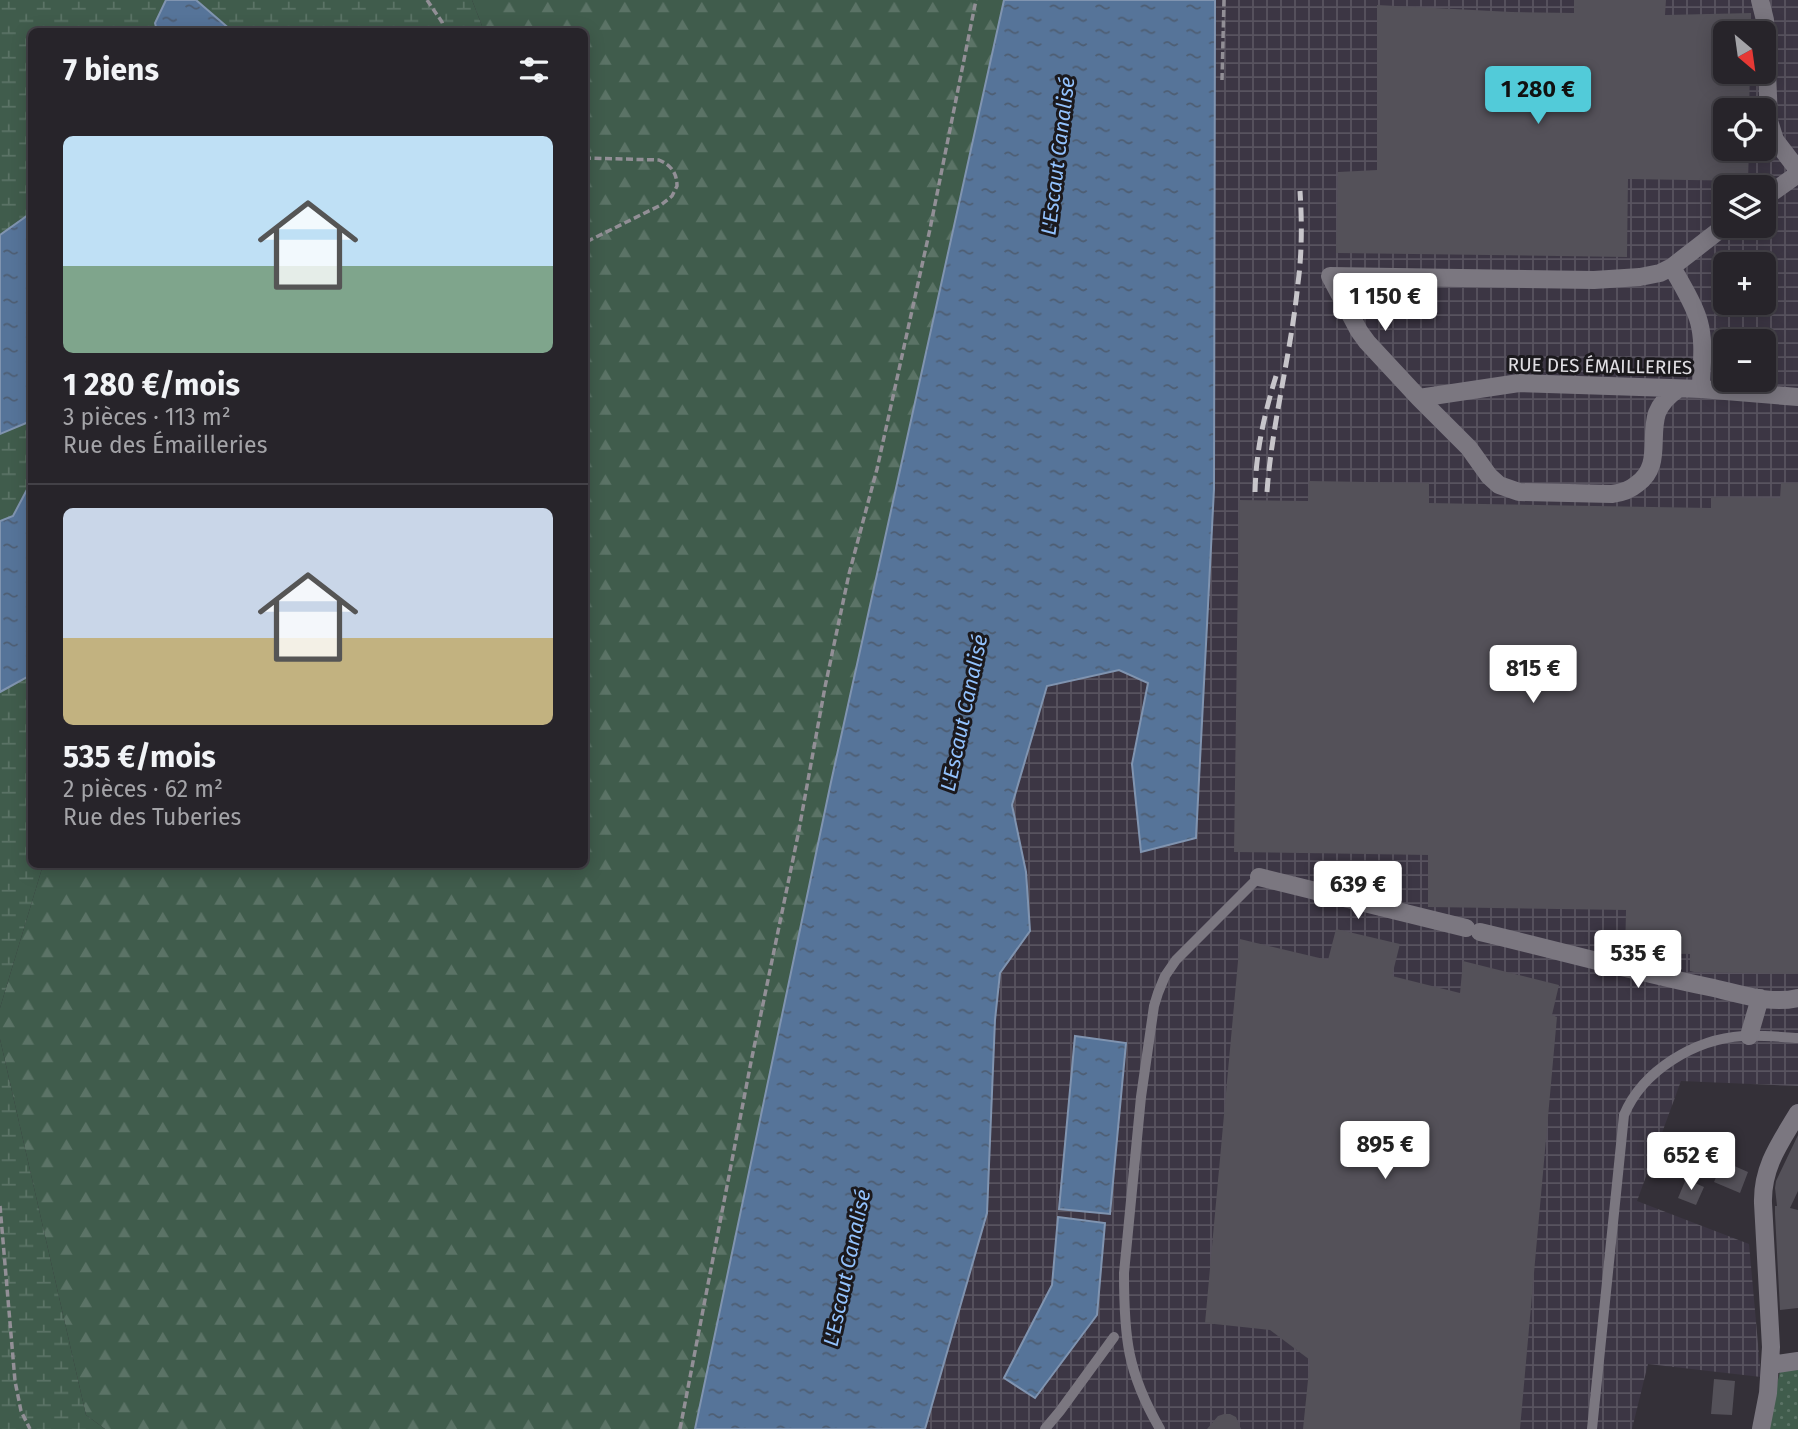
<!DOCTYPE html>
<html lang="fr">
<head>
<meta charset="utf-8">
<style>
  :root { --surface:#27242a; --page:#333036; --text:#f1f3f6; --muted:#a4a4a8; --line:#434147; --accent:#52cbd9 }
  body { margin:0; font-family:"Fira Sans",sans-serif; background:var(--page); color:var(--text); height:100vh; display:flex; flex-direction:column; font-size:26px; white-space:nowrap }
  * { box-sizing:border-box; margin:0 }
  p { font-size:23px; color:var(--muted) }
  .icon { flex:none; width:38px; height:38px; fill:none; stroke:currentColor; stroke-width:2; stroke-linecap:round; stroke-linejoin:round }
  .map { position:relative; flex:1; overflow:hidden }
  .panel { position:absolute; left:28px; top:28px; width:560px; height:840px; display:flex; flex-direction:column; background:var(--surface); border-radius:10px; box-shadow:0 4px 18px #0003,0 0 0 2px var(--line) }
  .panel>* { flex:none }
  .needle { width:46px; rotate:151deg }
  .fabs { position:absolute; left:1713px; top:21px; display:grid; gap:14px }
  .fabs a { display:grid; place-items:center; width:63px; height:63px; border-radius:10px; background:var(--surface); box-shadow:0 4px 18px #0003,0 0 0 2px var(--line); font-size:35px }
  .price { position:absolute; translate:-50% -60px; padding:0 16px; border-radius:7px; background:#fff; color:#222; font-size:23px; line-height:46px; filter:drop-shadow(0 2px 4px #0008) }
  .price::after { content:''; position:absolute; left:50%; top:42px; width:21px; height:16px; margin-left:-10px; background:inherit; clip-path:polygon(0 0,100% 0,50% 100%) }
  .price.on { background:var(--accent); color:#111 }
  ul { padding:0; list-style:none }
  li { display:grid; align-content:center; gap:14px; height:371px; padding:0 35px }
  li+li { border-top:2px solid var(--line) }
  li span { display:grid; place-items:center; height:217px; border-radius:10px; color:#555 }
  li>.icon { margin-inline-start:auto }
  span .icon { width:126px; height:126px; fill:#fffc; stroke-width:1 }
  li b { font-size:30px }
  h2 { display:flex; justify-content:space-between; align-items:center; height:84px; padding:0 35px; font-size:30px }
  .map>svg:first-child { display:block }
  .industrial { fill:url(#industrial-grid); fill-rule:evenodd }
  .grass { fill:url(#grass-dots) }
  .forest { fill:url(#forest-firs) }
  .wetland { fill:url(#wetland-marsh) }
  .water { fill:url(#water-ripples); stroke:#8094b0; stroke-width:2 }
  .building { fill:#545159 }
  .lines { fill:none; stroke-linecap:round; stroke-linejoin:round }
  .path { stroke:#928f96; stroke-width:3.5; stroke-dasharray:7 3.5; stroke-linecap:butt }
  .service { stroke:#7b7780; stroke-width:10 }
  .minor { stroke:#7b7780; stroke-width:18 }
  .rail { stroke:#c7c5ca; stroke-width:5; stroke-dasharray:14 7; stroke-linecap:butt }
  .labels { text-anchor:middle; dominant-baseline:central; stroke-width:6; stroke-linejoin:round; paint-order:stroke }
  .street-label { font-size:19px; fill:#e1dfe4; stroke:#1b191d }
  .water-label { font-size:21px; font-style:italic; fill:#93c2fd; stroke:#1b191d }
</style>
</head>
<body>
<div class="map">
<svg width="1798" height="1429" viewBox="0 0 1798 1429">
  <defs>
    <pattern id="industrial-grid" width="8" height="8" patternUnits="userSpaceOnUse" patternTransform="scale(1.75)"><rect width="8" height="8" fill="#3c3644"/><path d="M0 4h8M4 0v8" fill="none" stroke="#58535f"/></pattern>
    <pattern id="grass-dots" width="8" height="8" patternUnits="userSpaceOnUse" patternTransform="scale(1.75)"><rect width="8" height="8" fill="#405c4c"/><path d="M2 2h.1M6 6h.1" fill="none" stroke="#5b7366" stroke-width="1.8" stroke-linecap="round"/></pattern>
    <pattern id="forest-firs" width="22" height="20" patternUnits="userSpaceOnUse" patternTransform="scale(1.75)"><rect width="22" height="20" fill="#405c4c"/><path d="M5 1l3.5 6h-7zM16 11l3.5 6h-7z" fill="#5b7366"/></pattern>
    <pattern id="wetland-marsh" width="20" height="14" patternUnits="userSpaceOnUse" patternTransform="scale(1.75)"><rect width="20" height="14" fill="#405c4c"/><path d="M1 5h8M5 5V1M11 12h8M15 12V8" fill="none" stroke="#5b7366"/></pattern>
    <pattern id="water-ripples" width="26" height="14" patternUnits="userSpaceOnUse" patternTransform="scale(1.75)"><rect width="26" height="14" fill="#567499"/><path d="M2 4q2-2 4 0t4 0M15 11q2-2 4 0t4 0" fill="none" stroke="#4e5e73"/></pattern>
  </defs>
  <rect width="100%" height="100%" fill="#343038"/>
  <path class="industrial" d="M 1215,0 L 1798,0 L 1798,1086 L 1681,1081 L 1637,1201 L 1749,1244 L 1761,1377 L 1648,1364 L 1632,1429 L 925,1429 L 987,1213 L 995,1020 L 1000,973 L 1030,931 L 1026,872 L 1012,805 L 1047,686 L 1120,670 L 1148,683 L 1132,764 L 1141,852 L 1196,838 L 1214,489 ZM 1726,33 L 1764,33 L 1764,72 L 1726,72 ZM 1726,110 L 1764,110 L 1764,149 L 1726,149 ZM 1726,187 L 1764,187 L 1764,226 L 1726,226 ZM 1726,264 L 1764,264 L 1764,303 L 1726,303 ZM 1726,341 L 1764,341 L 1764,380 L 1726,380 Z"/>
  <path class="grass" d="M 1798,1369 L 1798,1429 L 1767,1429 L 1780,1371 Z"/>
  <path class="forest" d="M 472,0 L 1004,0 L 831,782 L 695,1429 L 105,1429 L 86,1415 L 0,1039 L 0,1008 L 43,865 L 584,864 L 584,32 L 484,31 Z"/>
  <path class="wetland" d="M 0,0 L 472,0 L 484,31 L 32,32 L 32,864 L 43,865 L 0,1008 Z
    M 0,1039 L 86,1415 L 105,1429 L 0,1429 Z"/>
  <path class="water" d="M 166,0 L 196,0 L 232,31 L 157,31 L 155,23 Z
    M 1004,0 L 1215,0 L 1214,489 L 1196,838 L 1141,852 L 1132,764 L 1148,683 L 1119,670 L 1047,686 L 1012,805 L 1026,872 L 1030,931 L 1000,973 L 995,1020 L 987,1213 L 925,1429 L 695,1429 L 831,782 Z
    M 31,213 L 31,421 L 0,434 L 0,235 Z
    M 31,482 L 31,675 L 0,692 L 0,521 L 13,516 Z
    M 1075,1036 L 1126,1043 L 1110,1214 L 1059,1209 Z
    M 1058,1217 L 1105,1223 L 1097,1315 L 1035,1398 L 1004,1378 L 1052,1285 Z"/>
  <path class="building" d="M 1574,0 L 1666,0 L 1665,15 L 1751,13 L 1751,33 L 1726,33 L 1726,72 L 1750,72 L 1749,110 L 1726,110 L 1726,149 L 1749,149 L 1748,181 L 1628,179 L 1627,257 L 1336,253 L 1338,172 L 1377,170 L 1377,5 L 1512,12 L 1574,13 Z
    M 1309,481 L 1429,483 L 1429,503 L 1711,508 L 1711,497 L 1780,498 L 1781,483 L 1798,483 L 1798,974 L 1694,972 L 1690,971 L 1690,954 L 1625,953 L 1626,910 L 1428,907 L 1428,855 L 1234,852 L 1239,500 L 1308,501 Z
    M 1336,929 L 1400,944 L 1392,976 L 1460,993 L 1463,961 L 1559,985 L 1552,1015 L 1557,1017 L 1520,1429 L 1303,1429 L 1310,1360 L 1270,1330 L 1205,1323 L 1240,939 L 1328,960 Z
    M 1798,1135 L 1798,1191 L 1790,1208 L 1798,1210 L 1798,1308 L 1780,1310 L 1775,1214 L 1775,1206 L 1777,1206 L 1775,1188 L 1776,1181 Z
    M 1723,1161 L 1748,1172 L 1740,1193 L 1714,1182 Z
    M 1686,1179 L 1704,1187 L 1696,1205 L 1678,1198 Z
    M 1714,1379 L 1735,1381 L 1732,1415 L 1711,1414 Z
    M 1224,1414 L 1230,1414 L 1236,1417 L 1241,1429 L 1207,1429 L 1218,1416 Z"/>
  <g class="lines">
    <path class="path" d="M 427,0 L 442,22 L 445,32
      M 1222,80 L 1224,0
      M 584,158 L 659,160 C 671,165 677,173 677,186 L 672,196 L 661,205 L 584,243
      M 0,1206 L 15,1381 L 21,1411 L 30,1429
      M 680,1429 L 751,1062 L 798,835 L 825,687 L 849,574 L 877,469 L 930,229 L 976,0"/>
    <path class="service" d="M 1045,1429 L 1060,1411 L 1114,1337
      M 1160,1429 C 1127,1372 1124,1337 1124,1273 L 1141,1097 L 1154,1006 L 1158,993 L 1165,976 L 1176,960 L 1259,877
      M 1592,1429 L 1624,1115 C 1643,1070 1695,1039 1743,1036 C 1761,1035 1780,1037 1798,1038"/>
    <path class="minor" d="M 1760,0 L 1765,20 L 1769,121 L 1775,140 L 1798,170
      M 1764,198 L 1798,174
      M 1726,225 L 1672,267 L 1660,273 L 1640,277 L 1594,280 L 1330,276 L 1359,331 L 1367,342 L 1419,398 L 1519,383 L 1701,389 L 1798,397
      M 1672,267 C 1681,284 1694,303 1699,322 C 1705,344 1701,367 1701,389
      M 1419,398 L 1469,448 L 1489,476 L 1499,485 L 1519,492 L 1612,494 C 1621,493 1630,490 1637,484 C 1662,466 1649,438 1657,413 C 1661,403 1669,395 1678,389
      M 1259,877 L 1466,928
      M 1480,932 C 1556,950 1632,971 1709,987 C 1738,993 1769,1005 1798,998
      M 1749,1036 L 1760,998
      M 1770,1365 L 1798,1361
      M 1761,1429 L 1768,1393 L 1771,1347 L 1763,1203 C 1762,1167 1780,1143 1798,1113"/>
    <path class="rail" d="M 1255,492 C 1256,451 1264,415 1276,376
      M 1267,492 C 1272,422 1291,354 1298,283 C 1302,253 1302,222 1300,191"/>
  </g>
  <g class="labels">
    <g class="street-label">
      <text transform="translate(1600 366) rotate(1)">RUE DES ÉMAILLERIES</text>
    </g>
    <g class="water-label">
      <text transform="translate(1058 156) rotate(-83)">L'Escaut Canalisé</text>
      <text transform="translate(964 713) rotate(-78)">L'Escaut Canalisé</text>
      <text transform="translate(847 1268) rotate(-78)">L'Escaut Canalisé</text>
    </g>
  </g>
</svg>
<div class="fabs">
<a><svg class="needle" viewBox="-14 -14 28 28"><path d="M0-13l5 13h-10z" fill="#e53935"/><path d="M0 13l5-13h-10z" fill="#a4a4a8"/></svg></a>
<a><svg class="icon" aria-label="locate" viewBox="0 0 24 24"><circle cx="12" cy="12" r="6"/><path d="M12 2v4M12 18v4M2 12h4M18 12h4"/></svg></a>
<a><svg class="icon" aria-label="layers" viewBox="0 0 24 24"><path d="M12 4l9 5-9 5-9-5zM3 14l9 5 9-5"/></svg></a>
<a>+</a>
<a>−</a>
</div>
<b class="price on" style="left:1538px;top:126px">1 280 €</b>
<b class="price" style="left:1385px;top:333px">1 150 €</b>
<b class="price" style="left:1533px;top:705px">815 €</b>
<b class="price" style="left:1358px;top:921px">639 €</b>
<b class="price" style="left:1638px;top:990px">535 €</b>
<b class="price" style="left:1385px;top:1181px">895 €</b>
<b class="price" style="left:1691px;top:1192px">652 €</b>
<section class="panel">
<h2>7 biens<svg class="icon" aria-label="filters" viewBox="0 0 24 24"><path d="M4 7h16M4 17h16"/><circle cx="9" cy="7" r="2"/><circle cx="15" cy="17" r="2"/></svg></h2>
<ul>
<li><span style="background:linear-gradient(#bfe0f5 60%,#7fa58c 0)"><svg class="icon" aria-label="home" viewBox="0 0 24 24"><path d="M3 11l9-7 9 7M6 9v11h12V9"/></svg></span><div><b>1 280 €/mois</b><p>3 pièces · 113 m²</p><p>Rue des Émailleries</p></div></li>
<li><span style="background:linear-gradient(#c9d6e8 60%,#c2b280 0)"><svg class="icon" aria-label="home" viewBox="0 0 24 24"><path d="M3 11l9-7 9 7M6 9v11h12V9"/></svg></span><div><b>535 €/mois</b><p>2 pièces · 62 m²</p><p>Rue des Tuberies</p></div></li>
</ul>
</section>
</div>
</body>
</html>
